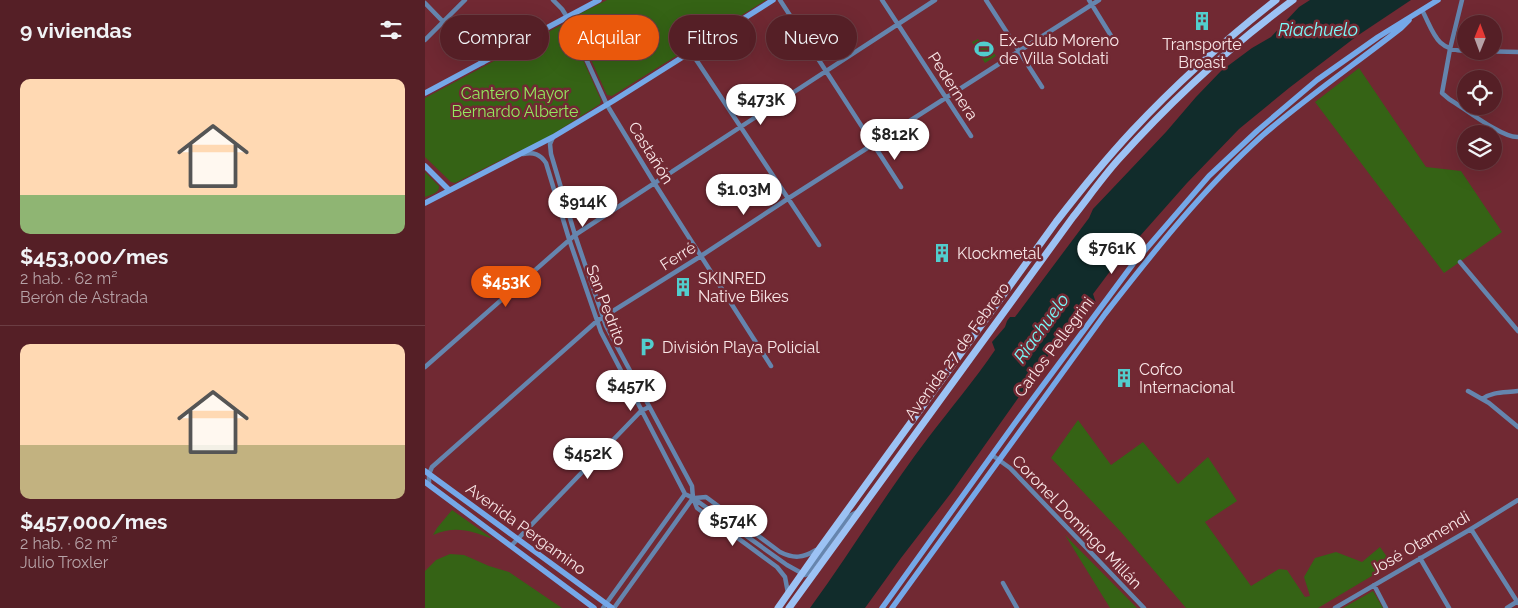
<!DOCTYPE html>
<html lang="es">
<head>
<meta charset="utf-8">
<style>
  :root { --surface:#551f26; --page:#5b272e; --text:#f1f3f6; --muted:#b6a2a7; --line:#6b3d43; --accent:#ea580c }
  body { margin:0; font-family:Raleway,sans-serif; background:var(--page); color:var(--text); height:100vh; display:flex; flex-direction:column; font-size:19px; white-space:nowrap }
  * { box-sizing:border-box; margin:0 }
  p { font-size:16px; color:var(--muted) }
  .icon { flex:none; width:28px; height:28px; fill:none; stroke:currentColor; stroke-width:2; stroke-linecap:round; stroke-linejoin:round }
  .map { position:relative; flex:1; overflow:hidden }
  .sheet { display:flex; flex-direction:column; background:var(--surface); width:425px }
  .sheet>* { flex:none }
  .banner { position:absolute; left:15px; top:15px; width:475px; height:45px; display:flex; gap:10px }
  .needle { width:32px; rotate:1deg }
  .fabs { position:absolute; left:1032px; top:15px; display:grid; gap:10px }
  .fabs a { display:grid; place-items:center; width:45px; height:45px; border-radius:50%; background:var(--surface); box-shadow:0 5px 20px #0002,0 0 0 1px var(--line); font-size:25px }
  .price { position:absolute; translate:-50% -42px; padding:0 11px; border-radius:18px; background:#fff; color:#222; font-size:16px; line-height:32px; filter:drop-shadow(0 1px 2px #0008) }
  .price::after { content:''; position:absolute; left:50%; top:30px; width:15px; height:11px; margin-left:-8px; background:inherit; clip-path:polygon(0 0,100% 0,50% 100%) }
  .price.on { background:var(--accent); color:#fff }
  ul { padding:0; list-style:none }
  li { display:grid; align-content:center; gap:10px; height:265px; padding:0 20px }
  li+li { border-top:1px solid var(--line) }
  li span { display:grid; place-items:center; height:155px; border-radius:10px; color:#555 }
  li>.icon { margin-inline-start:auto }
  span .icon { width:90px; height:90px; fill:#fffc; stroke-width:1 }
  li b { font-size:21px }
  h2 { display:flex; justify-content:space-between; align-items:center; height:60px; padding:0 20px; font-size:21px }
  .pill { padding:0 18px; border-radius:22px; background:var(--surface); box-shadow:0 5px 20px #0002,0 0 0 1px var(--line); font-size:18px; line-height:45px }
  .pill.on { background:var(--accent); color:#fff }
  main { display:flex; flex:1; min-height:0 }
  .map>svg:first-child { display:block }
  .green { fill:#356315 }
  .water { fill:#112c2b }
  .lines { fill:none; stroke-linecap:round; stroke-linejoin:round }
  .street { stroke:#6585ae; stroke-width:4.5 }
  .secondary { stroke:#75a8e8; stroke-width:5.5 }
  .primary { stroke:#9cc2f4; stroke-width:7 }
  .labels { text-anchor:middle; dominant-baseline:central; stroke-width:5; stroke-linejoin:round; paint-order:stroke }
  .poi-label { font-size:16px; fill:#f9e6e7; stroke:#712933; text-anchor:start }
  .street-label { font-size:16px; fill:#f9e6e7; stroke:#712933 }
  .park-label { font-size:16px; fill:#94e95f; stroke:#712933 }
  .water-label { font-size:18px; font-style:italic; fill:#79fbfb; stroke:#712933 }
</style>
</head>
<body>
<main>
<section class="sheet">
<h2>9 viviendas<svg class="icon" aria-label="filters" viewBox="0 0 24 24"><path d="M4 7h16M4 17h16"/><circle cx="9" cy="7" r="2"/><circle cx="15" cy="17" r="2"/></svg></h2>
<ul>
<li><span style="background:linear-gradient(#ffd9b3 75%,#8fb573 0)"><svg class="icon" aria-label="home" viewBox="0 0 24 24"><path d="M3 11l9-7 9 7M6 9v11h12V9"/></svg></span><div><b>$453,000/mes</b><p>2 hab. · 62 m²</p><p>Berón de Astrada</p></div></li>
<li><span style="background:linear-gradient(#ffd9b3 65%,#c2b280 0)"><svg class="icon" aria-label="home" viewBox="0 0 24 24"><path d="M3 11l9-7 9 7M6 9v11h12V9"/></svg></span><div><b>$457,000/mes</b><p>2 hab. · 62 m²</p><p>Julio Troxler</p></div></li>
</ul>
</section>
<div class="map">
<svg width="1093" height="608" viewBox="0 0 1093 608">
  <rect width="100%" height="100%" fill="#712933"/>
  <path class="green" d="M 182,0 L 341,0 L 187,96 L 182,95 L 149,22 L 152,15 Z
    M 138,24 L 143,26 L 176,100 L 175,104 L 105,149 L 96,150 L 30,183 L 26,182 L 0,157 L 0,98 Z
    M 553,39 L 556,43 L 560,40 L 571,56 L 560,63 L 547,42 Z
    M 934,68 L 1001,167 L 1036,171 L 1077,232 L 1019,273 L 890,102 Z
    M 0,172 L 14,186 C 15,193 5,195 0,197 Z
    M 653,420 L 686,465 L 718,442 L 753,484 L 783,457 L 812,501 L 780,522 L 826,586 L 854,569 L 862,570 L 880,597 L 885,596 L 879,577 L 890,558 L 911,552 L 937,562 L 955,547 L 967,564 L 893,608 L 761,608 L 696,532 L 626,458 Z
    M 27,510 L 68,539 C 46,531 31,525 8,535 L 12,528 Z
    M 640,535 L 712,608 L 685,608 Z
    M 25,554 L 39,555 L 64,566 L 84,572 L 137,608 L 0,608 L 0,571 L 11,560 Z
    M 948,591 L 958,608 L 918,608 Z"/>
  <path class="water" d="M 885,0 L 986,0 L 932,36 L 864,88 L 814,129 L 762,183 L 692,262 L 668,294 L 671,303 L 668,305 L 661,302 L 526,493 L 476,558 L 440,608 L 385,608 C 426,552 461,493 503,438 C 525,409 549,381 570,350 L 567,342 L 580,327 L 582,321 L 585,317 L 590,317 L 664,218 L 668,209 L 741,132 L 771,97 L 796,71 L 827,48 L 846,37 L 874,7 Z"/>
  <g class="lines">
    <path class="street" d="M 128,0 L 137,9 L 142,17 L 182,105 L 230,184 L 346,366
      M 355,0 L 476,187
      M 457,0 L 546,136
      M 561,0 L 617,87
      M 664,0 L 688,39
      M 1037,0 L 1025,49 L 1017,93 L 1024,99 C 1039,108 1077,138 1093,137
      M 0,3 L 58,63
      M 997,10 C 1009,33 1011,51 1041,51
      M 0,40 L 40,0
      M 1051,51 L 1093,52
      M 266,52 L 394,245
      M 128,137 L 125,144 L 126,154 L 150,235 L 181,326 L 267,486 L 268,498 L 272,508 L 352,567 L 360,577 L 363,593
      M 98,154 C 109,152 115,154 121,163 L 144,239 L 176,332 L 260,494 L 268,498 L 362,565 L 380,575 L 382,574 L 424,516 L 432,512
      M 1035,262 L 1093,331
      M 0,367 L 150,235 L 510,0
      M 1043,391 L 1064,403 L 1093,427
      M 1057,399 C 1068,391 1081,393 1093,391
      M 567,455 L 585,468 L 719,608
      M 4,485 L 4,474 L 7,467 L 172,321 L 276,256 L 364,198 L 674,0
      M 270,498 L 281,497 L 355,552 C 369,559 378,558 391,550
      M 1046,529 L 1093,603
      M 86,546 L 216,411 L 224,407
      M 995,558 L 1024,608
      M 578,583 L 592,608
      M 949,585 L 961,608
      M 178,608 L 260,494
      M 189,608 L 268,498
      M 910,608 L 1046,529 L 1093,500
      M 1082,608 L 1093,601"/>
    <path class="secondary" d="M 0,93 L 174,0
      M 0,166 L 24,190
      M 0,203 L 128,137 L 188,101 L 348,0
      M 0,471 L 187,608
      M 0,482 L 169,608
      M 457,608 L 590,423 L 708,264 L 784,176 L 832,131 L 892,80 L 953,37 L 1013,0
      M 467,608 L 680,314 C 729,251 779,188 838,135 C 882,97 930,64 976,28 L 984,20"/>
    <path class="primary" d="M 353,608 L 395,548 L 631,222 C 655,191 680,160 707,131 C 751,84 800,40 851,0
      M 364,608 L 648,217 C 663,198 677,178 693,160 C 746,101 804,47 868,0"/>
  </g>
  <defs>
    <g id="building-bare" transform="scale(1.5)"><path d="M-4-6H4V6H1V3H-1V6H-4ZM-2.5-4.3h1.7v1.8h-1.7ZM.8-4.3h1.7v1.8H.8ZM-2.5-1h1.7V.8h-1.7ZM.8-1h1.7V.8H.8Z" fill="#52cdcd" stroke="#712933" stroke-width="2.5" paint-order="stroke"/></g>
    <g id="stadium-bare" transform="scale(1.5)"><path d="M0-5a6.5 5 0 1 0 0 10a6.5 5 0 1 0 0-10ZM-3.5-1.8h7v3.6h-7Z" fill="#52cdcd" stroke="#712933" stroke-width="2.5" paint-order="stroke"/></g>
    <g id="parking-bare" transform="scale(1.5)"><path d="M-3.5-5.5H1a3.5 3.5 0 0 1 0 7H-1V5.5H-3.5ZM-1-3.4V-.6H.8a1.4 1.4 0 0 0 0-2.8Z" fill="#52cdcd" stroke="#712933" stroke-width="2.5" paint-order="stroke"/></g>
  </defs>
  <g fill-rule="evenodd">
    <use href="#building-bare" x="777" y="21"/>
    <use href="#stadium-bare" x="559" y="49"/>
    <use href="#building-bare" x="517" y="253"/>
    <use href="#building-bare" x="258" y="287"/>
    <use href="#parking-bare" x="222" y="347"/>
    <use href="#building-bare" x="699" y="378"/>
  </g>
  <g class="labels">
    <g class="poi-label">
      <text x="574" y="40">Ex-Club Moreno<tspan x="574" dy="18">de Villa Soldati</tspan></text>
      <text x="777" y="44" text-anchor="middle">Transporte<tspan x="777" dy="18">Broast</tspan></text>
      <text x="532" y="253">Klockmetal</text>
      <text x="273" y="278">SKINRED<tspan x="273" dy="18">Native Bikes</tspan></text>
      <text x="237" y="347">División Playa Policial</text>
      <text x="714" y="369">Cofco<tspan x="714" dy="18">Internacional</tspan></text>
    </g>
    <g class="street-label">
      <text transform="translate(528 86) rotate(57)">Pedernera</text>
      <text transform="translate(226 153) rotate(58)">Castañón</text>
      <text transform="translate(253 256) rotate(-32)">Ferré</text>
      <text transform="translate(181 305) rotate(69)">San Pedrito</text>
      <text transform="translate(629 347) rotate(-53)">Carlos Pellegrini</text>
      <text transform="translate(532 351) rotate(-54)">Avenida 27 de Febrero</text>
      <text transform="translate(652 522) rotate(46)">Coronel Domingo Millán</text>
      <text transform="translate(101 529) rotate(36)">Avenida Pergamino</text>
      <text transform="translate(995 543) rotate(-30)">José Otamendi</text>
    </g>
    <g class="park-label">
      <text x="90" y="93">Cantero Mayor<tspan x="90" dy="18">Bernardo Alberte</tspan></text>
    </g>
    <g class="water-label">
      <text x="893" y="29">Riachuelo</text>
      <text transform="translate(616 328) rotate(-54)">Riachuelo</text>
    </g>
  </g>
</svg>
<div class="fabs">
<a><svg class="needle" viewBox="-14 -14 28 28"><path d="M0-13l5 13h-10z" fill="#e53935"/><path d="M0 13l5-13h-10z" fill="#b6a2a7"/></svg></a>
<a><svg class="icon" aria-label="locate" viewBox="0 0 24 24"><circle cx="12" cy="12" r="6"/><path d="M12 2v4M12 18v4M2 12h4M18 12h4"/></svg></a>
<a><svg class="icon" aria-label="layers" viewBox="0 0 24 24"><path d="M12 4l9 5-9 5-9-5zM3 14l9 5 9-5"/></svg></a>
</div>
<b class="price" style="left:336px;top:126px">$473K</b>
<b class="price" style="left:470px;top:161px">$812K</b>
<b class="price" style="left:319px;top:216px">$1.03M</b>
<b class="price" style="left:158px;top:228px">$914K</b>
<b class="price" style="left:687px;top:275px">$761K</b>
<b class="price on" style="left:81px;top:308px">$453K</b>
<b class="price" style="left:206px;top:412px">$457K</b>
<b class="price" style="left:163px;top:480px">$452K</b>
<b class="price" style="left:308px;top:547px">$574K</b>
<div class="banner">
<a class="pill">Comprar</a>
<a class="pill on">Alquilar</a>
<a class="pill">Filtros</a>
<a class="pill">Nuevo</a>
</div>
</div>
</main>
</body>
</html>
